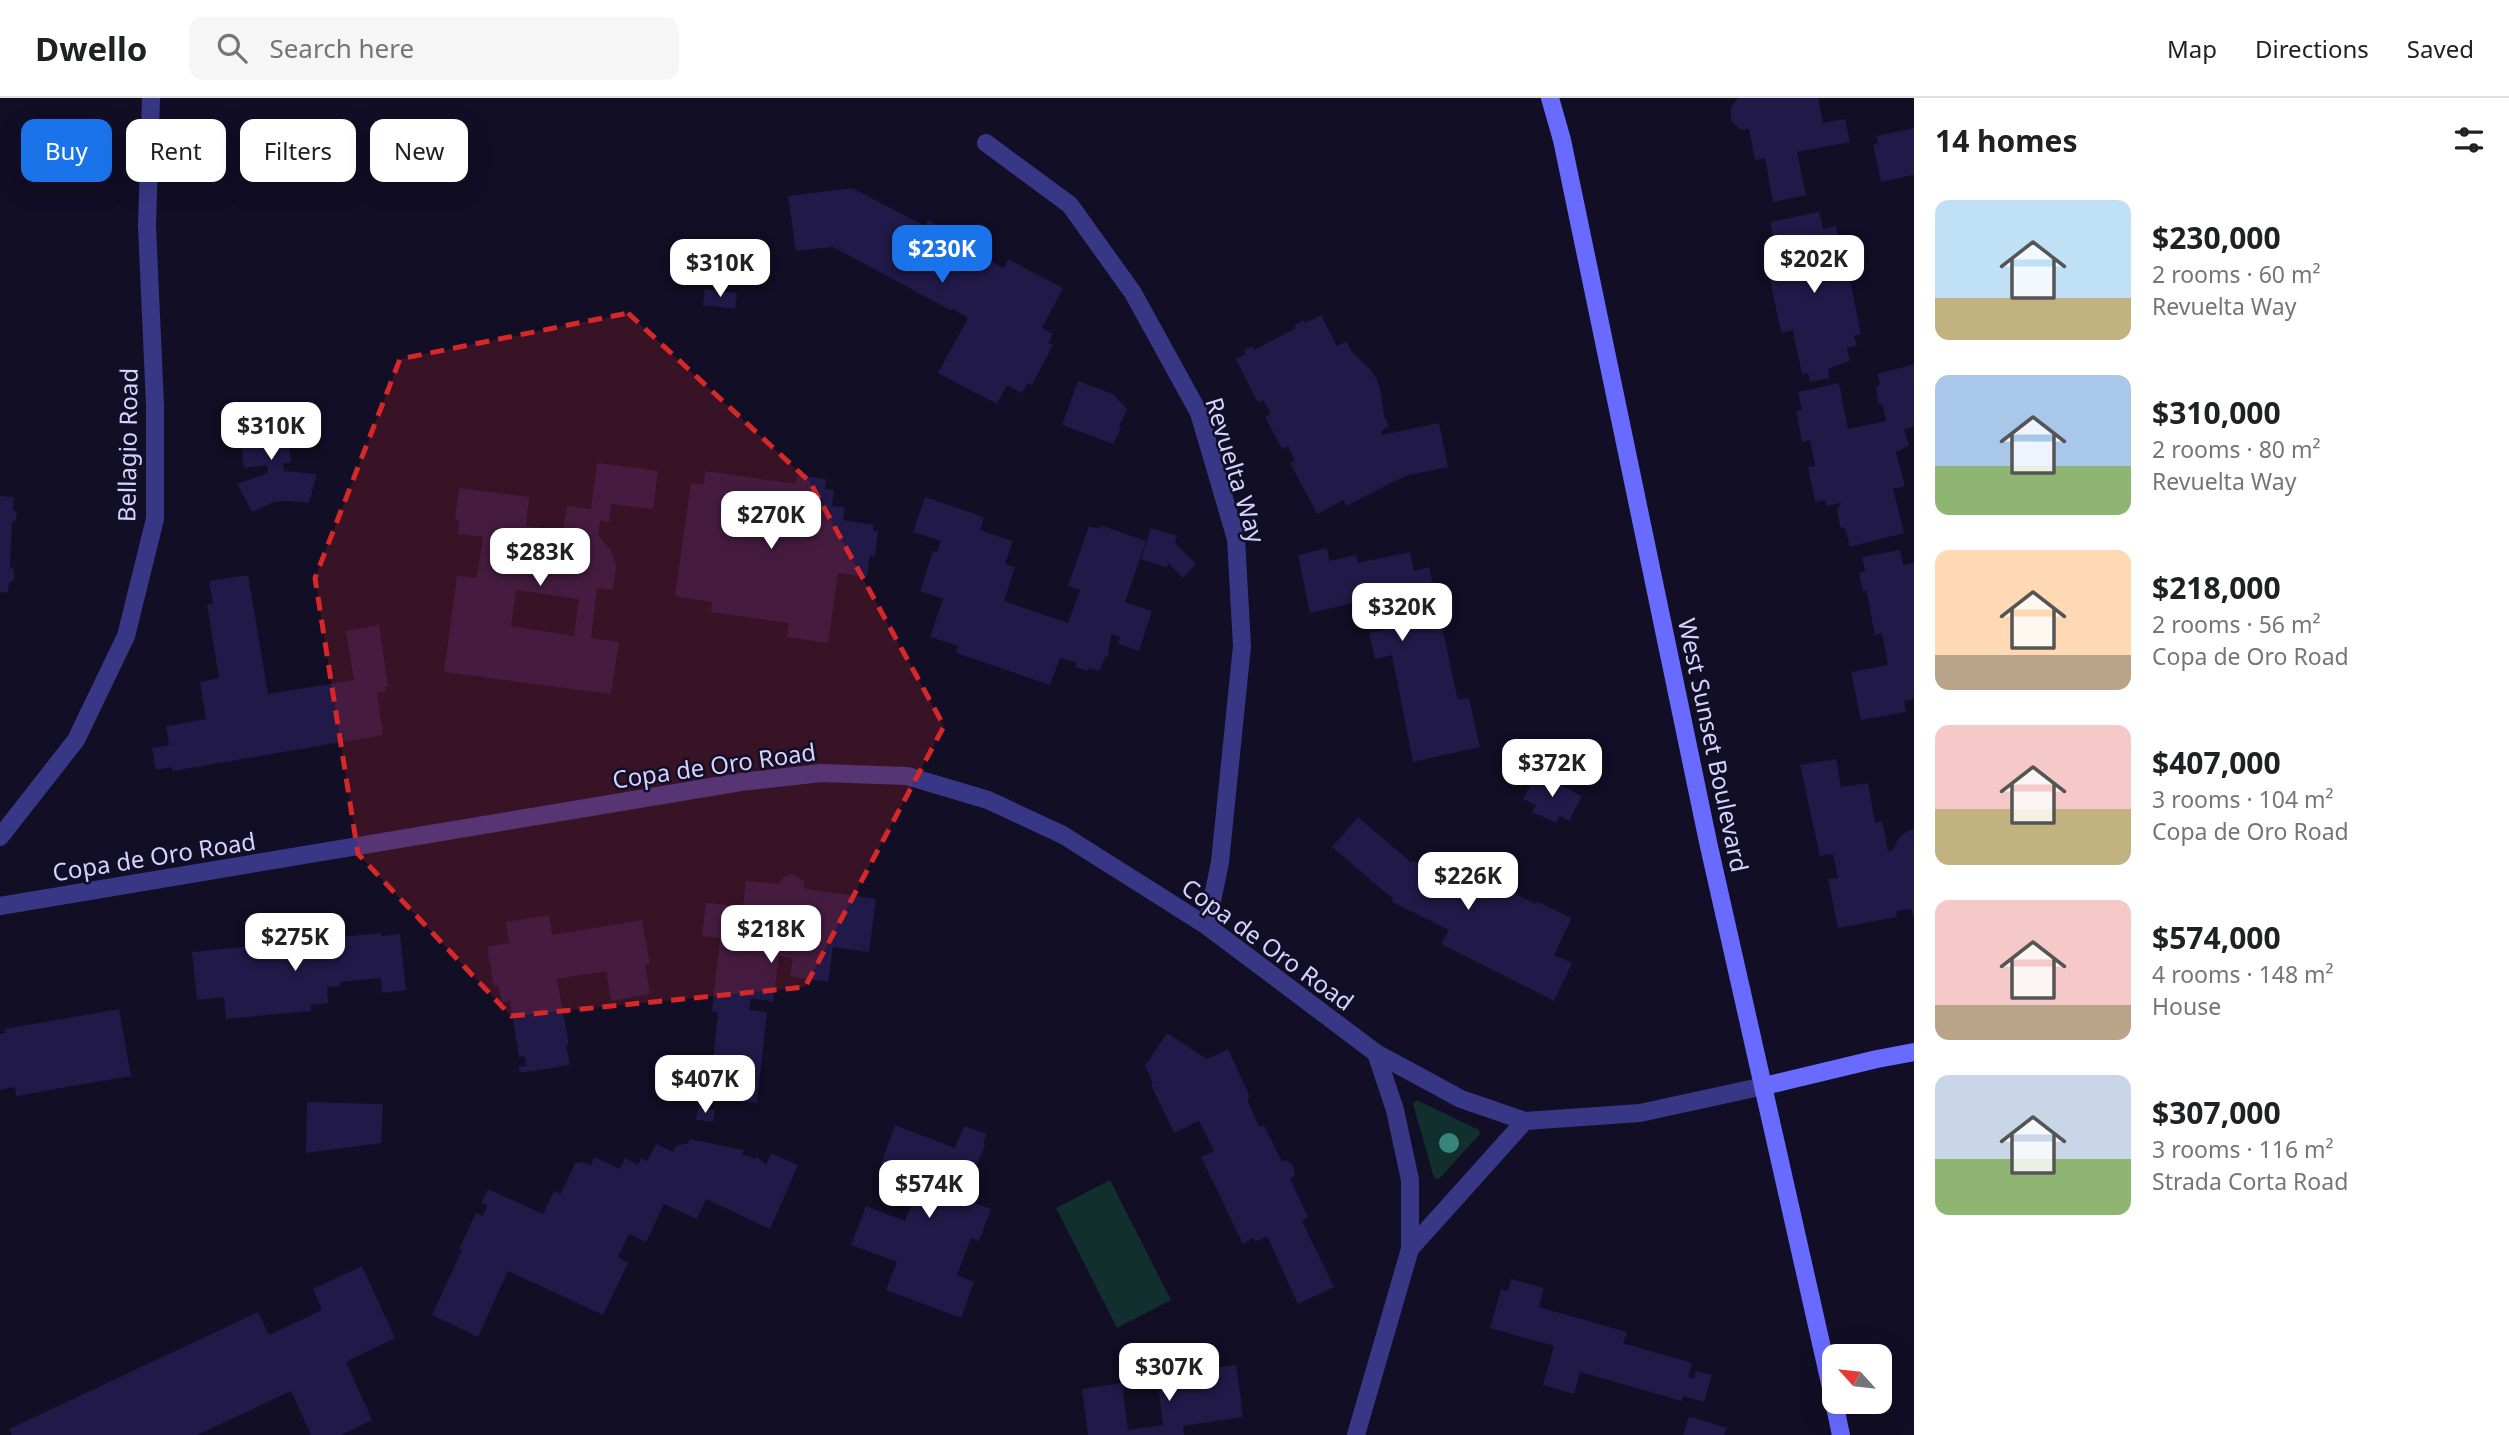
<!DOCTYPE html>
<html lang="en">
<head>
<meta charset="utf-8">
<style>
  :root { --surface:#fff; --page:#f6f6f6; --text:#202124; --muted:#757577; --line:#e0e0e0; --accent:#1a73e8 }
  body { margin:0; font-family:"Noto Sans",sans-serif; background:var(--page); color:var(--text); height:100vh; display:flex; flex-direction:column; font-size:26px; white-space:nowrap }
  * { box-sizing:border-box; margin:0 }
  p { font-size:23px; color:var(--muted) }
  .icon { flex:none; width:38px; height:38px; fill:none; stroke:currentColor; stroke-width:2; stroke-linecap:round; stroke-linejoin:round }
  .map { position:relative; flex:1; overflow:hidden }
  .side { display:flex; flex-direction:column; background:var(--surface); width:595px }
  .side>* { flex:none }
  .top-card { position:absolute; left:21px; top:21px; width:665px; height:63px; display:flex; gap:14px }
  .needle { width:46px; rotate:297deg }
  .controls { position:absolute; left:1822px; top:1246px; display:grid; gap:14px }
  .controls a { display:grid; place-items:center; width:70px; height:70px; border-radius:14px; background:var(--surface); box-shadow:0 7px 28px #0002; font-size:35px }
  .price { position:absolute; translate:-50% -60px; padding:0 16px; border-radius:14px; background:#fff; color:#222; font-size:23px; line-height:46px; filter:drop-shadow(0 2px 4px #0008) }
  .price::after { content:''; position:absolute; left:50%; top:42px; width:21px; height:16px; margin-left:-10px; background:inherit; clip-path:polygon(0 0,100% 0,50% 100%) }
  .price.current { background:var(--accent); color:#fff }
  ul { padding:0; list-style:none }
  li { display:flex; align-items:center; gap:21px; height:175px; padding:0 21px }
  li span { display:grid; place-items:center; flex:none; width:196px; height:140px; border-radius:14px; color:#555 }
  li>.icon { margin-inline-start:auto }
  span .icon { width:84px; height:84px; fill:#fffc; stroke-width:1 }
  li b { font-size:30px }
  h2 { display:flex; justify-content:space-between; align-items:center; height:84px; padding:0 21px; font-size:30px }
  .tag { padding:0 24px; border-radius:14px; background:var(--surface); box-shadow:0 7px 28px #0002; font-size:24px; line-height:63px }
  .tag.current { background:var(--accent); color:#fff }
  header { display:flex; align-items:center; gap:42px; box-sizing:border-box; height:98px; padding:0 35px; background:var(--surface); border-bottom:2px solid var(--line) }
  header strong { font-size:33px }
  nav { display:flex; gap:38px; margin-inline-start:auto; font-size:24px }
  .search { width:490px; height:63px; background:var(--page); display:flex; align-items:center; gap:18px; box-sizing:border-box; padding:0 24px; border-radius:14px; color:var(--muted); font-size:26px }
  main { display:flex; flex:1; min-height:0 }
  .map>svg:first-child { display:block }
  .grass { fill:#102f2d }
  .building { fill:#211947; fill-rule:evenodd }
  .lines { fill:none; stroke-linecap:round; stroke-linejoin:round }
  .street { stroke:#373786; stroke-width:18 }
  .secondary { stroke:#696aff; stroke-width:18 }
  .tree { fill:#398478 }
  .marked { fill:#d62828; fill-opacity:0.2; stroke:#d62828; stroke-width:5; stroke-dasharray:14 9; stroke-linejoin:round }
  .labels { text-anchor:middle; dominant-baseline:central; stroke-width:5; stroke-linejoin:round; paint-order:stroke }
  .street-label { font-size:24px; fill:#d5d2ff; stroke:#110e25 }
</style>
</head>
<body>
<header>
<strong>Dwello</strong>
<div class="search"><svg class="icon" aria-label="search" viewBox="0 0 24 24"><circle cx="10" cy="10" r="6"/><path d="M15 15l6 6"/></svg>Search here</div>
<nav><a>Map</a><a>Directions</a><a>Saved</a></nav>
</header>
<main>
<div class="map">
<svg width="1914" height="1337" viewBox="0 0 1914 1337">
  <rect width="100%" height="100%" fill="#110e25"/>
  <path class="grass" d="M 1417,1002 L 1479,1032 L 1480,1036 L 1439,1081 L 1434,1080 L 1413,1006 Z
    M 1110,1082 L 1171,1202 L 1117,1230 L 1056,1110 Z"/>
  <path class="building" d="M 1738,0 L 1818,0 L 1823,25 L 1845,21 L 1850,44 L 1797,54 L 1806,97 L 1773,104 L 1765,60 L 1755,62 L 1749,31 L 1741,32 L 1731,23 L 1731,9 Z
    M 1914,30 L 1914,77 L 1881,84 L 1873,46 L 1878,45 L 1876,38 Z
    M 852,90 L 925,128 L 928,122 L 961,140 L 958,146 L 1004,170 L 1008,161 L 1063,190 L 1042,230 L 1053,236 L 1048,245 L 1053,247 L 1032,287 L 1028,285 L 1022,295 L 1007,287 L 997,306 L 938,275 L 968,220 L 953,211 L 952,213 L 833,149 L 796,153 L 788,98 Z
    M 1819,114 L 1823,131 L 1836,128 L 1840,148 L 1828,151 L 1831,166 L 1846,163 L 1861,236 L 1854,238 L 1857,248 L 1847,250 L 1850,263 L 1828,271 L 1829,280 L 1810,284 L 1808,275 L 1802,277 L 1793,232 L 1781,235 L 1769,176 L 1781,174 L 1770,124 Z
    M 705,191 L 737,195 L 735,211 L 703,207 Z
    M 1321,217 L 1337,248 L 1346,243 L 1351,253 L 1370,271 L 1377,281 L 1381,295 L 1384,318 L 1389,328 L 1381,333 L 1382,337 L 1439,325 L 1448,369 L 1405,378 L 1346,408 L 1344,402 L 1317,416 L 1290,365 L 1295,362 L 1288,348 L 1282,351 L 1265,319 L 1271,316 L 1263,302 L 1258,305 L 1236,261 L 1246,256 L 1244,252 L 1252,248 L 1254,252 L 1296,230 L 1294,227 L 1303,222 L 1305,225 Z
    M 1914,266 L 1914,329 L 1904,331 L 1909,348 L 1896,354 L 1905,388 L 1893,391 L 1904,435 L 1850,449 L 1845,431 L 1840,429 L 1837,412 L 1841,405 L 1826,408 L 1825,402 L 1815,404 L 1808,369 L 1815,368 L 1810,342 L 1802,344 L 1796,313 L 1802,312 L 1798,294 L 1839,285 L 1848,331 L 1886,323 L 1883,308 L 1878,305 L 1876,290 L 1880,286 L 1877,276 Z
    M 1078,283 L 1113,296 L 1125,309 L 1127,312 L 1119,328 L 1121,330 L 1113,346 L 1062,327 Z
    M 270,309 L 271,317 L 288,315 L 292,340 L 288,341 L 291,365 L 283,365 L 284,373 L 317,376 L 309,405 L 288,403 L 274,404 L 252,414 L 237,386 L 268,375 L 267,367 L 244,370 L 238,322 L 262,319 L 260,310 Z
    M 597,365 L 658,373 L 653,411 L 611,406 L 609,424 L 600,422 L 598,437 L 611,453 L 616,468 L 613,492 L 597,490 L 591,540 L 619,544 L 611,596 L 444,574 L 457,478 L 477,480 L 483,439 L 458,436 L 459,422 L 455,421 L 459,390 L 529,399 L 526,428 L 563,432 L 567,408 L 591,411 ZM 516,492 L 579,501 L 574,538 L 511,528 Z
    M 705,373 L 796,386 L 798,377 L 826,381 L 825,391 L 834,392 L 832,408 L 845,409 L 843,422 L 874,427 L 873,433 L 878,433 L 875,458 L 870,457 L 867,479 L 838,475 L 828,545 L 787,539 L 789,525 L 711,514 L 712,504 L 675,498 L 691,385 L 704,387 Z
    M 0,398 L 14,399 L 13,412 L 17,414 L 16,422 L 12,425 L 10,469 L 14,472 L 14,482 L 9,485 L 8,495 L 0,494 Z
    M 925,399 L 984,419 L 980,432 L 1013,443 L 1005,466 L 1015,469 L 1004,503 L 1068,525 L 1080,492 L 1068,488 L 1089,428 L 1099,431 L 1100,427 L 1146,443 L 1125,504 L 1152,513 L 1139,553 L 1118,546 L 1120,539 L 1111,536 L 1108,559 L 1106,558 L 1099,573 L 1089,570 L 1088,573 L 1075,569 L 1077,565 L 1060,560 L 1050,587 L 956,555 L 958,548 L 930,539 L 943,501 L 920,493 L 933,453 L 937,454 L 941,443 L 913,434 Z
    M 1151,430 L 1177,438 L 1175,445 L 1196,466 L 1183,480 L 1168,465 L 1167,470 L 1141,461 Z
    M 1327,450 L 1329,463 L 1356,457 L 1358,465 L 1410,454 L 1414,473 L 1429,469 L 1458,602 L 1469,600 L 1480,649 L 1413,664 L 1392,557 L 1375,561 L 1369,535 L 1387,531 L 1378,492 L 1355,497 L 1357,504 L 1310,515 L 1298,457 Z
    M 1900,452 L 1903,467 L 1914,465 L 1914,601 L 1904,603 L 1906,614 L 1861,622 L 1851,574 L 1888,567 L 1882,535 L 1875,537 L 1866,492 L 1863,493 L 1859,475 L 1865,473 L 1862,459 Z
    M 248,477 L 268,596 L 354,582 L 346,533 L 379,527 L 388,588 L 385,588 L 386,593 L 377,595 L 383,637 L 173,673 L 172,669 L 156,672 L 152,650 L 169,647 L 166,628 L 206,621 L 200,584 L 219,580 L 207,506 L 213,506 L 209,483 Z
    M 1836,661 L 1841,689 L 1868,685 L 1875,725 L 1882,723 L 1888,753 L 1893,752 L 1897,743 L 1904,735 L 1914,731 L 1914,821 L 1911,811 L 1896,813 L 1897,819 L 1838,830 L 1828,781 L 1838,780 L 1833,756 L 1820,758 L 1800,667 Z
    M 1537,675 L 1582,698 L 1569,723 L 1559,718 L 1556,725 L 1532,714 L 1536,707 L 1523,701 Z
    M 1358,719 L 1412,765 L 1413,763 L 1433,773 L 1440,759 L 1460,769 L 1453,784 L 1471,793 L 1477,780 L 1485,784 L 1486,782 L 1536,806 L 1538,804 L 1572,820 L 1554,857 L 1572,865 L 1554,903 L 1441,846 L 1449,832 L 1392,804 L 1393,801 L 1332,749 Z
    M 791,776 L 804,783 L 805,791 L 876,801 L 869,854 L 833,849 L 828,884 L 790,878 L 793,860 L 779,858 L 773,904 L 751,900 L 749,912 L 767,914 L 757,1005 L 709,1000 L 718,915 L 712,914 L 720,840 L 702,838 L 706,805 L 743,808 L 746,783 L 779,786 L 783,780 Z
    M 549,817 L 552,837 L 642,822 L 650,866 L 645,866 L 650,896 L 611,903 L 606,873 L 557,881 L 569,947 L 566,947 L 570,967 L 520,975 L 518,969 L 526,968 L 524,958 L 519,959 L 510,903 L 502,905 L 498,887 L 494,888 L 487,849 L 509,845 L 506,824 Z
    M 381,835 L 382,838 L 400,836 L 406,892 L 382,895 L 381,880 L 340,884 L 341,888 L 327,889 L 328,905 L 311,907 L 311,913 L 226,921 L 224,899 L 197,902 L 192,854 Z
    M 119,911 L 131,978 L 16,998 L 15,989 L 0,992 L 0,936 L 6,935 L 4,931 Z
    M 1167,935 L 1207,961 L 1228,951 L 1250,999 L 1247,1001 L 1259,1029 L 1264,1027 L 1282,1064 L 1286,1062 L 1293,1067 L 1295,1077 L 1290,1081 L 1308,1119 L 1302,1123 L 1334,1189 L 1298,1206 L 1267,1138 L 1255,1144 L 1253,1140 L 1243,1146 L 1201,1059 L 1214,1053 L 1199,1023 L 1174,1035 L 1151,987 L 1153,985 L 1145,968 Z
    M 307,1004 L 383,1006 L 381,1045 L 306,1055 Z
    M 698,1009 L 715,1012 L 713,1024 L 696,1022 Z
    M 895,1027 L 955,1050 L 964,1028 L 987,1036 L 983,1045 L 985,1047 L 963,1101 L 991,1111 L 979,1143 L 971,1140 L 957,1177 L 974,1184 L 961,1220 L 886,1192 L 897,1164 L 851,1147 L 866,1108 L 905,1123 L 920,1086 L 918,1085 L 920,1081 L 881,1066 Z
    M 690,1041 L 744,1052 L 742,1056 L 755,1061 L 756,1058 L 766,1067 L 771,1055 L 798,1067 L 770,1131 L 706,1101 L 697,1121 L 664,1106 L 646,1144 L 629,1136 L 618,1159 L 628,1165 L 603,1217 L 508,1173 L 478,1239 L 432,1217 L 462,1152 L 459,1151 L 476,1115 L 483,1118 L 487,1108 L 481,1105 L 488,1091 L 543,1116 L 554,1093 L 561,1096 L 575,1065 L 583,1064 L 591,1068 L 594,1059 L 620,1071 L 625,1060 L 638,1067 L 641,1060 L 647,1063 L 656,1046 L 673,1054 L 677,1047 L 688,1045 Z
    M 362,1168 L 395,1240 L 346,1264 L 372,1322 L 341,1337 L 311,1337 L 291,1293 L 197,1337 L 12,1337 L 9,1331 L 258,1214 L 269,1237 L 322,1212 L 313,1191 Z
    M 1511,1181 L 1544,1190 L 1539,1209 L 1627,1234 L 1623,1245 L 1692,1265 L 1688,1279 L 1694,1281 L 1696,1273 L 1712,1277 L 1704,1304 L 1683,1298 L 1682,1303 L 1580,1274 L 1574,1296 L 1543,1287 L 1554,1248 L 1490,1230 L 1501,1191 L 1508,1193 Z
    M 1236,1267 L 1243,1319 L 1183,1328 L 1184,1337 L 1088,1337 L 1082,1291 L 1122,1285 L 1128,1332 L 1163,1327 L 1157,1278 Z
    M 1689,1318 L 1727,1330 L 1724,1337 L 1683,1337 Z"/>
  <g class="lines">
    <path class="street" d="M 986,45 L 1070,107 L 1133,195 L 1199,315 L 1236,441 L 1242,548 L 1220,764 L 1207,828
      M 0,739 L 76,642 L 126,538 L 155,421 L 155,307 L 147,128 L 151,0
      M 0,808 L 741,684 L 821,675 L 907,678 L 988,702 L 1063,737 L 1207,828 L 1376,955 L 1461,1001 L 1525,1023 L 1640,1015 L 1764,988
      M 1376,955 L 1395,1012 L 1410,1082 L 1410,1151
      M 1356,1337 L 1410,1151 L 1525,1023"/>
    <path class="secondary" d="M 1550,0 L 1562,42 L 1708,744 L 1834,1303
      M 1764,988 L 1877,961 L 1914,954
      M 1834,1304 L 1841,1337"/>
  </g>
  <circle class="tree" cx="1449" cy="1045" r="10"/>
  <path class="marked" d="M 628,215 L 810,384 L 944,628 L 805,889 L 511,918 L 358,756 L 315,480 L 400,261 Z"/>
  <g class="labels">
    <g class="street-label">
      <text transform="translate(127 347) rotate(-89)">Bellagio Road</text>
      <text transform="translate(1236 372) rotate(73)">Revuelta Way</text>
      <text transform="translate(1714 647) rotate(78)">West Sunset Boulevard</text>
      <text transform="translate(714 667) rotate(-8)">Copa de Oro Road</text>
      <text transform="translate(154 758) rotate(-9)">Copa de Oro Road</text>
      <text transform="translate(1268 846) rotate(36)">Copa de Oro Road</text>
    </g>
  </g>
</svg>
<div class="controls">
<a><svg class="needle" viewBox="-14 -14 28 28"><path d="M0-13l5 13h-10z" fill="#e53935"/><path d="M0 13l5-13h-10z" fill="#757577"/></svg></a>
</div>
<b class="price current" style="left:942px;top:187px">$230K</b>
<b class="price" style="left:1814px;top:197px">$202K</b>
<b class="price" style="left:720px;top:201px">$310K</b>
<b class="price" style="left:271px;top:364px">$310K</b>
<b class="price" style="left:771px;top:453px">$270K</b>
<b class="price" style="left:540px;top:490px">$283K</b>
<b class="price" style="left:1402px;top:545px">$320K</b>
<b class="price" style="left:1552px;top:701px">$372K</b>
<b class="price" style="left:1468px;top:814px">$226K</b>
<b class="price" style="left:771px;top:867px">$218K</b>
<b class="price" style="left:295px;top:875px">$275K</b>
<b class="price" style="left:705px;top:1017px">$407K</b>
<b class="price" style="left:929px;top:1122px">$574K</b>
<b class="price" style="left:1169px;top:1305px">$307K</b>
<div class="top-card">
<a class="tag current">Buy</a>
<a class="tag">Rent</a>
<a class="tag">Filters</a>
<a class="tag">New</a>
</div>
</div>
<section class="side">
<h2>14 homes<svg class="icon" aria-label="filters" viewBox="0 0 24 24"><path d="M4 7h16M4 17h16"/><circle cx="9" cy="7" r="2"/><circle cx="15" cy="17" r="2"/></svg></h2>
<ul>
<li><span style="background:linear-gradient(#bfe0f5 70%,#c2b280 0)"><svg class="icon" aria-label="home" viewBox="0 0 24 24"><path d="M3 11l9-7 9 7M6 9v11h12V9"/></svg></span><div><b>$230,000</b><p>2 rooms · 60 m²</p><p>Revuelta Way</p></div></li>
<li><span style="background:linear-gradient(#a9c7e8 65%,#8fb573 0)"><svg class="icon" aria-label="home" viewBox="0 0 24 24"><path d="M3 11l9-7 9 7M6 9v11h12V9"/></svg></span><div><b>$310,000</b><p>2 rooms · 80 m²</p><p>Revuelta Way</p></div></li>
<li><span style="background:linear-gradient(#ffd9b3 75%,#b9a48a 0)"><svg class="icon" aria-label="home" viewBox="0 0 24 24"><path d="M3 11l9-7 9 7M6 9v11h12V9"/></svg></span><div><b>$218,000</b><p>2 rooms · 56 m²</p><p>Copa de Oro Road</p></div></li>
<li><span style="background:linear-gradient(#f6c9c9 60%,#c2b280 0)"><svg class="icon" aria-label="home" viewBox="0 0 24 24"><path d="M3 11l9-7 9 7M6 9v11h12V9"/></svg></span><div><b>$407,000</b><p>3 rooms · 104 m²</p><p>Copa de Oro Road</p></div></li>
<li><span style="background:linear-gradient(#f6c9c9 75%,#b9a48a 0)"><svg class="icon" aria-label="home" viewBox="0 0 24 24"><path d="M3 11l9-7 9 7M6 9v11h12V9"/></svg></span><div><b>$574,000</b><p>4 rooms · 148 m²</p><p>House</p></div></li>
<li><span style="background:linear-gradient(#c9d6e8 60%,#8fb573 0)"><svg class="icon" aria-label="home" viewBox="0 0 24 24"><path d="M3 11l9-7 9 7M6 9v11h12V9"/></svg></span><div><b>$307,000</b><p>3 rooms · 116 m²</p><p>Strada Corta Road</p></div></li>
</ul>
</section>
</main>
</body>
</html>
